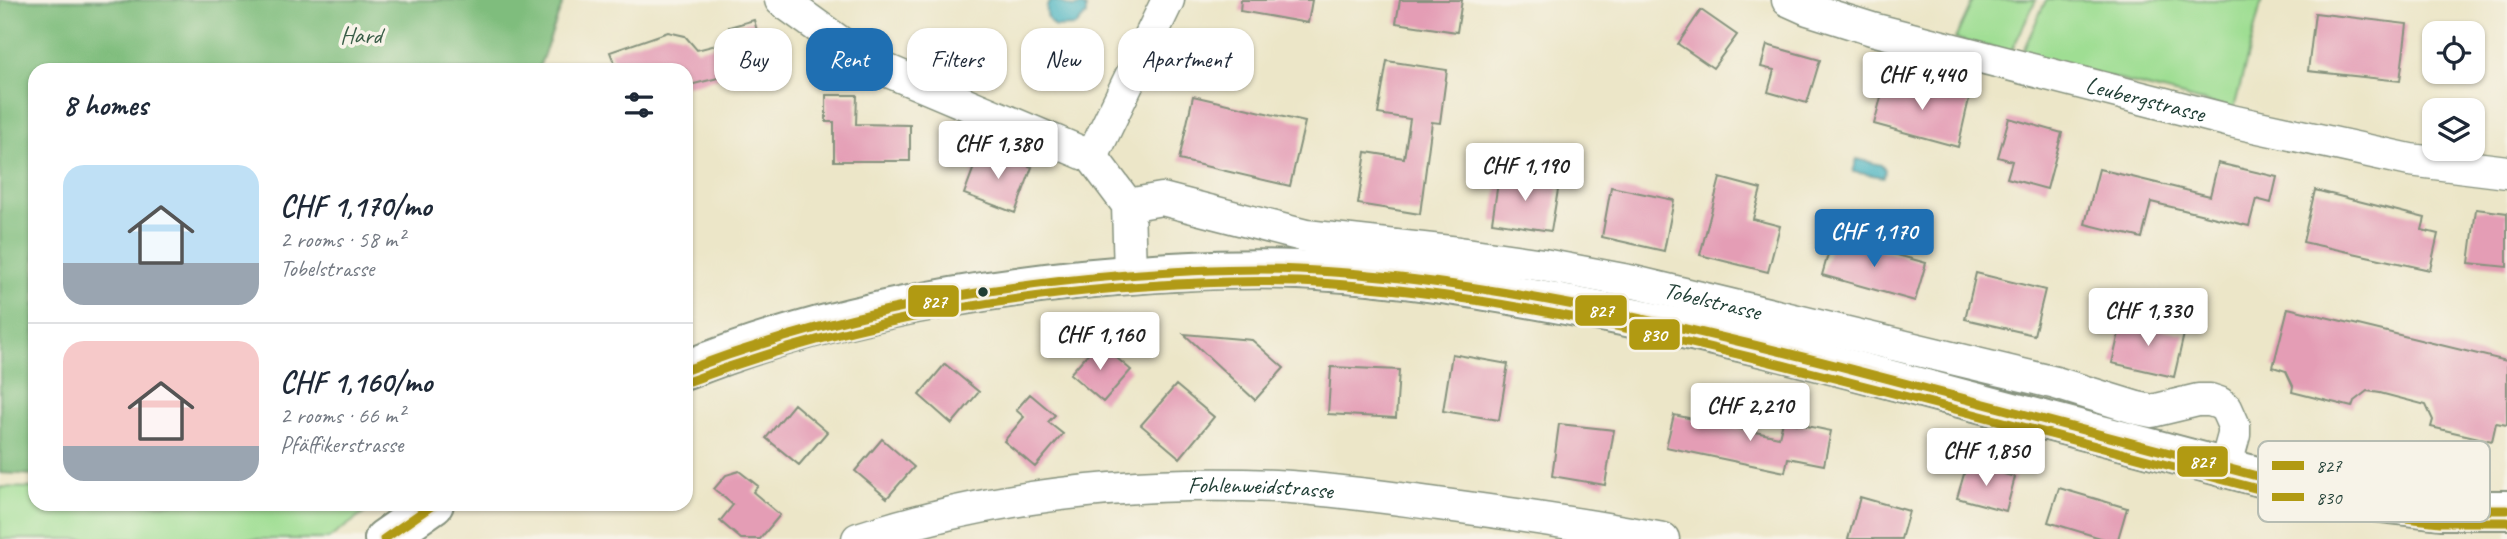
<!DOCTYPE html>
<html lang="en">
<head>
<meta charset="utf-8">
<style>
  :root { --surface:#fff; --page:#f6f6f7; --text:#1f2937; --muted:#747a83; --line:#e0e1e3; --accent:#1f6fb2 }
  body { margin:0; font-family:Caveat,sans-serif; background:var(--page); color:var(--text); height:100vh; display:flex; flex-direction:column; font-size:26px; white-space:nowrap }
  * { box-sizing:border-box; margin:0 }
  p { font-size:23px; color:var(--muted) }
  .icon { flex:none; width:38px; height:38px; fill:none; stroke:currentColor; stroke-width:2; stroke-linecap:round; stroke-linejoin:round }
  .map { position:relative; flex:1; overflow:hidden }
  .sheet { position:absolute; left:28px; top:63px; width:665px; height:448px; display:flex; flex-direction:column; background:var(--surface); border-radius:21px; box-shadow:0 2px 5px #0004 }
  .sheet>* { flex:none }
  .banner { position:absolute; left:714px; top:28px; width:665px; height:63px; display:flex; gap:14px }
  .tools { position:absolute; left:2422px; top:21px; display:grid; gap:14px }
  .tools a { display:grid; place-items:center; width:63px; height:63px; border-radius:14px; background:var(--surface); box-shadow:0 2px 5px #0004; font-size:35px }
  .price { position:absolute; translate:-50% -60px; padding:0 16px; border-radius:7px; background:#fff; color:#222; font-size:23px; line-height:46px; filter:drop-shadow(0 2px 4px #0008) }
  .price::after { content:''; position:absolute; left:50%; top:42px; width:21px; height:16px; margin-left:-10px; background:inherit; clip-path:polygon(0 0,100% 0,50% 100%) }
  .price.active { background:var(--accent); color:#fff }
  ul { padding:0; list-style:none }
  li { display:flex; align-items:center; gap:21px; height:175px; padding:0 35px }
  li+li { border-top:2px solid var(--line) }
  li span { display:grid; place-items:center; flex:none; width:196px; height:140px; border-radius:21px; color:#555 }
  li>.icon { margin-inline-start:auto }
  span .icon { width:84px; height:84px; fill:#fffc; stroke-width:1 }
  li b { font-size:30px }
  h2 { display:flex; justify-content:space-between; align-items:center; height:84px; padding:0 35px; font-size:30px }
  .tag { padding:0 24px; border-radius:21px; background:var(--surface); box-shadow:0 2px 5px #0004; font-size:24px; line-height:63px }
  .tag.active { background:var(--accent); color:#fff }
  .map>svg:first-child { display:block }
  .green { fill:#9fde93; stroke:#5f8e64; stroke-width:2 }
  .forest { fill:#7fbd7d; stroke:#4f7d58; stroke-width:2 }
  .water { fill:#44b2c0; stroke:#32787a; stroke-width:2 }
  .building { fill:#e49db5 }
  .lines { fill:none; stroke-linecap:round; stroke-linejoin:round }
  .minor-casing { stroke:#86927e; stroke-width:35 }
  .secondary-casing { stroke:#86927e; stroke-width:42 }
  .minor { stroke:#fff; stroke-width:32 }
  .secondary { stroke:#fff; stroke-width:38 }
  .bus-1-casing { stroke:#f7f3e8; stroke-width:14 }
  .bus-2-casing { stroke:#f7f3e8; stroke-width:14 }
  .bus-1 { stroke:#b19a12; stroke-width:9 }
  .bus-2 { stroke:#b19a12; stroke-width:9 }
  .bus-dot { fill:#1f3d34; stroke:#f7f3e8; stroke-width:2.5 }
  .labels { text-anchor:middle; dominant-baseline:central; stroke-width:7; stroke-linejoin:round; paint-order:stroke }
  .park-label { font-size:24px; fill:#395d47; stroke:#f7f3e8 }
  .street-label { font-size:24px; fill:#1f3d34; stroke:#f7f3e8 }
  .key { fill:#f7f3e8; stroke:#b6bcb2; stroke-width:2 }
  .key-label { font-size:19px; fill:#1f3d34 }
  .line-badge { stroke:#f7f3e8; stroke-width:2.5 }
  .badge-label { font-size:19px; text-anchor:middle; font-weight:bold; fill:#fff }
</style>
</head>
<body>
<div class="map">
<svg width="2507" height="539" viewBox="0 0 2507 539">
  <rect width="100%" height="100%" fill="#f7f3e8"/>
  <filter id="ink" filterUnits="userSpaceOnUse"><feTurbulence type="fractalNoise" baseFrequency=".0143" numOctaves="2"/><feDisplacementMap in="SourceGraphic" scale="14" xChannelSelector="R" yChannelSelector="G"/><feConvolveMatrix kernelMatrix="1 2 1 2 8 2 1 2 1" color-interpolation-filters="sRGB"/></filter>
  <filter id="wash" filterUnits="userSpaceOnUse"><feTurbulence type="fractalNoise" baseFrequency=".00686" numOctaves="4" result="noise"/><feDisplacementMap in="SourceGraphic" scale="28" xChannelSelector="R" yChannelSelector="G"/><feGaussianBlur stdDeviation="1.57" result="paint"/><feColorMatrix in="noise" values="0 0 0 0 0 0 0 0 0 0 0 0 0 0 0 0 0 1.4 0 .05"/><feComposite in="paint" operator="in"/></filter>
  <g filter="url(#wash)">
    <rect width="100%" height="100%" fill="#ece6c8"/>
    <path class="green" d="M 1973,0 L 2036,0 L 2011,52 L 1955,39 Z
      M 2046,0 L 2262,0 L 2234,109 L 2021,55 Z
      M 0,487 L 35,488 L 35,504 L 377,504 L 328,539 L 0,539 Z"/>
    <path class="forest" d="M 0,0 L 564,0 L 538,70 L 35,70 L 35,475 L 0,473 Z"/>
    <path class="water" d="M 1053,0 L 1073,7 L 1081,5 L 1086,8 L 1086,15 L 1076,26 L 1055,27 C 1047,20 1046,15 1047,5 Z
      M 1857,159 L 1881,165 L 1885,169 L 1884,177 L 1853,172 Z"/>
    <g id="blocks">
      <path class="building" d="M 1241,0 L 1312,0 L 1308,23 L 1240,11 Z
        M 1400,0 L 1462,0 L 1457,32 L 1396,23 Z
        M 1701,10 L 1737,35 L 1713,68 L 1678,44 Z
        M 2315,13 L 2407,24 L 2400,81 L 2308,71 Z
        M 754,20 L 770,77 L 746,84 L 742,72 L 686,86 L 686,70 L 617,70 L 610,52 L 668,32 L 685,36 L 697,50 L 732,41 L 729,27 Z
        M 1767,45 L 1820,60 L 1807,103 L 1768,92 L 1774,70 L 1761,67 Z
        M 1387,61 L 1447,70 L 1440,123 L 1432,122 L 1420,214 L 1358,204 L 1366,152 L 1404,158 L 1410,119 L 1378,114 Z
        M 1886,78 L 1969,99 L 1958,147 L 1874,124 Z
        M 826,95 L 857,95 L 856,124 L 910,125 L 910,161 L 834,161 L 834,122 L 826,122 Z
        M 1193,96 L 1305,122 L 1290,186 L 1179,160 Z
        M 2009,118 L 2062,133 L 2047,189 L 2007,178 L 2012,161 L 1998,157 Z
        M 981,148 L 1032,167 L 1015,213 L 964,194 Z
        M 2218,163 L 2277,177 L 2271,203 L 2256,199 L 2249,226 L 2151,202 L 2142,238 L 2085,224 L 2099,169 L 2210,196 Z
        M 1499,176 L 1559,184 L 1551,231 L 1492,222 Z
        M 1720,178 L 1761,189 L 1753,219 L 1780,226 L 1768,272 L 1700,255 Z
        M 1611,187 L 1674,200 L 1664,251 L 1602,237 Z
        M 2315,190 L 2425,218 L 2422,230 L 2438,234 L 2430,270 L 2303,242 Z
        M 2476,209 L 2507,213 L 2507,267 L 2469,263 Z
        M 1833,237 L 1926,263 L 1915,301 L 1822,275 Z
        M 1976,273 L 2045,290 L 2034,335 L 1965,319 Z
        M 2288,308 L 2507,361 L 2507,425 L 2496,423 L 2492,441 L 2431,427 L 2433,420 L 2426,405 L 2380,393 L 2367,391 L 2354,401 L 2352,407 L 2292,392 L 2293,386 L 2286,371 L 2273,367 Z
        M 2122,320 L 2184,334 L 2174,377 L 2112,363 Z
        M 1184,334 L 1252,340 L 1284,368 L 1255,400 Z
        M 1098,342 L 1131,370 L 1103,402 L 1070,374 Z
        M 1452,354 L 1508,364 L 1499,420 L 1443,411 Z
        M 945,364 L 979,392 L 952,424 L 919,395 Z
        M 1331,367 L 1399,370 L 1396,418 L 1328,414 Z
        M 1176,385 L 1214,417 L 1180,458 L 1141,425 Z
        M 1030,394 L 1055,415 L 1048,422 L 1063,434 L 1035,467 L 1004,441 L 1024,417 L 1016,410 Z
        M 794,404 L 827,432 L 799,465 L 766,438 Z
        M 1674,415 L 1779,437 L 1783,421 L 1831,431 L 1824,465 L 1788,458 L 1785,472 L 1666,447 Z
        M 1559,424 L 1614,430 L 1605,485 L 1552,476 Z
        M 882,439 L 914,467 L 887,498 L 855,471 Z
        M 1967,464 L 2015,477 L 2006,511 L 1957,498 Z
        M 739,471 L 758,486 L 753,492 L 780,515 L 760,539 L 741,539 L 720,521 L 733,505 L 714,489 L 726,475 Z
        M 2059,488 L 2127,508 L 2118,539 L 2104,539 L 2048,522 Z
        M 1860,497 L 1909,511 L 1901,539 L 1848,539 Z"/>
    </g>
  </g>
  <g filter="url(#ink)">
    <use href="#blocks" fill-opacity="0" stroke="#86927e" stroke-width="2"/>
    <g class="lines">
      <g class="minor-casing">
        <g id="minor">
          <path d="M 781,0 L 867,62 L 1092,157 L 1128,205 L 1130,274"/>
          <path id="s1" d="M 1788,0 L 1808,9 L 1872,29 L 2231,121 L 2410,160 L 2507,172"/>
          <path d="M 1092,157 L 1168,0"/>
          <path id="s2" d="M 1128,205 L 1162,199 L 1306,236 L 1459,253 L 1543,265 L 1634,282 L 2056,383 L 2137,408 L 2152,411 L 2198,400 L 2210,400 L 2219,403 L 2226,408 L 2234,426 L 2234,435 L 2225,468"/>
          <path id="s3" d="M 858,539 C 991,495 1135,480 1275,486 C 1330,489 1384,497 1438,504 C 1514,514 1588,525 1663,539"/>
        </g>
      </g>
      <g class="secondary-casing">
        <path id="secondary" d="M 686,370 C 812,319 947,293 1082,279 C 1154,272 1226,267 1298,270 C 1396,274 1492,291 1587,309 C 1713,333 1836,365 1960,398 C 2075,428 2191,459 2306,489 L 2372,502 L 2441,510 L 2507,510
          M 384,539 L 434,504"/>
      </g>
      <use href="#minor" class="minor"/>
      <use href="#secondary" class="secondary"/>
      <g class="bus-1-casing">
        <path id="bus-1" d="M 686,370 C 825,318 968,288 1116,276 C 1176,271 1238,267 1299,270 C 1480,278 1664,322 1839,366 C 1995,406 2150,448 2306,489 L 2372,502 L 2441,510 L 2507,510
          M 384,539 L 434,504"/>
      </g>
      <g class="bus-2-casing">
        <path id="bus-2" d="M 690,381 C 828,329 971,300 1118,288 C 1179,283 1240,280 1300,282 C 1468,290 1636,328 1798,369 C 1967,411 2135,457 2304,501 L 2371,514 L 2440,522 L 2507,522"/>
      </g>
      <use href="#bus-1" class="bus-1"/>
      <use href="#bus-2" class="bus-2"/>
    </g>
  </g>
  <circle class="bus-dot" cx="983" cy="292" r="6"/>
  <g class="labels">
    <g class="park-label">
      <text x="361" y="35">Hard</text>
    </g>
    <g class="street-label">
      <text stroke="none"><textPath href="#s1" startOffset="371">Leubergstrasse</textPath></text>
      <text stroke="none"><textPath href="#s2" startOffset="595">Tobelstrasse</textPath></text>
      <text stroke="none"><textPath href="#s3" startOffset="408">Fohlenweidstrasse</textPath></text>
    </g>
  </g>
  <rect x="2258" y="441" width="232" height="81" rx="10" class="key"/>
  <rect x="2272" y="461" width="32" height="9" fill="#b19a12"/>
  <rect x="2272" y="493" width="32" height="8" fill="#b19a12"/>
  <g class="key-label">
    <text x="2316" y="472">827</text>
    <text x="2316" y="504">830</text>
  </g>
  <g class="line-badge">
    <rect x="907" y="284" width="53" height="34" rx="7" fill="#b19a12"/>
    <rect x="1574" y="294" width="54" height="33" rx="7" fill="#b19a12"/>
    <rect x="1628" y="318" width="53" height="33" rx="7" fill="#b19a12"/>
    <rect x="2176" y="445" width="53" height="33" rx="7" fill="#b19a12"/>
  </g>
  <g class="badge-label">
    <text x="934" y="308">827</text>
    <text x="1601" y="317">827</text>
    <text x="1654" y="341">830</text>
    <text x="2202" y="468">827</text>
  </g>
</svg>
<div class="tools">
<a><svg class="icon" aria-label="locate" viewBox="0 0 24 24"><circle cx="12" cy="12" r="6"/><path d="M12 2v4M12 18v4M2 12h4M18 12h4"/></svg></a>
<a><svg class="icon" aria-label="layers" viewBox="0 0 24 24"><path d="M12 4l9 5-9 5-9-5zM3 14l9 5 9-5"/></svg></a>
</div>
<b class="price" style="left:1922px;top:112px">CHF 4,440</b>
<b class="price" style="left:998px;top:181px">CHF 1,380</b>
<b class="price" style="left:1525px;top:203px">CHF 1,190</b>
<b class="price active" style="left:1874px;top:269px">CHF 1,170</b>
<b class="price" style="left:2148px;top:348px">CHF 1,330</b>
<b class="price" style="left:1100px;top:372px">CHF 1,160</b>
<b class="price" style="left:1750px;top:443px">CHF 2,210</b>
<b class="price" style="left:1986px;top:488px">CHF 1,850</b>
<div class="banner">
<a class="tag">Buy</a>
<a class="tag active">Rent</a>
<a class="tag">Filters</a>
<a class="tag">New</a>
<a class="tag">Apartment</a>
</div>
<section class="sheet">
<h2>8 homes<svg class="icon" aria-label="filters" viewBox="0 0 24 24"><path d="M4 7h16M4 17h16"/><circle cx="9" cy="7" r="2"/><circle cx="15" cy="17" r="2"/></svg></h2>
<ul>
<li><span style="background:linear-gradient(#bfe0f5 70%,#9aa5b1 0)"><svg class="icon" aria-label="home" viewBox="0 0 24 24"><path d="M3 11l9-7 9 7M6 9v11h12V9"/></svg></span><div><b>CHF 1,170/mo</b><p>2 rooms · 58 m²</p><p>Tobelstrasse</p></div></li>
<li><span style="background:linear-gradient(#f6c9c9 75%,#9aa5b1 0)"><svg class="icon" aria-label="home" viewBox="0 0 24 24"><path d="M3 11l9-7 9 7M6 9v11h12V9"/></svg></span><div><b>CHF 1,160/mo</b><p>2 rooms · 66 m²</p><p>Pfäffikerstrasse</p></div></li>
</ul>
</section>
</div>
</body>
</html>
